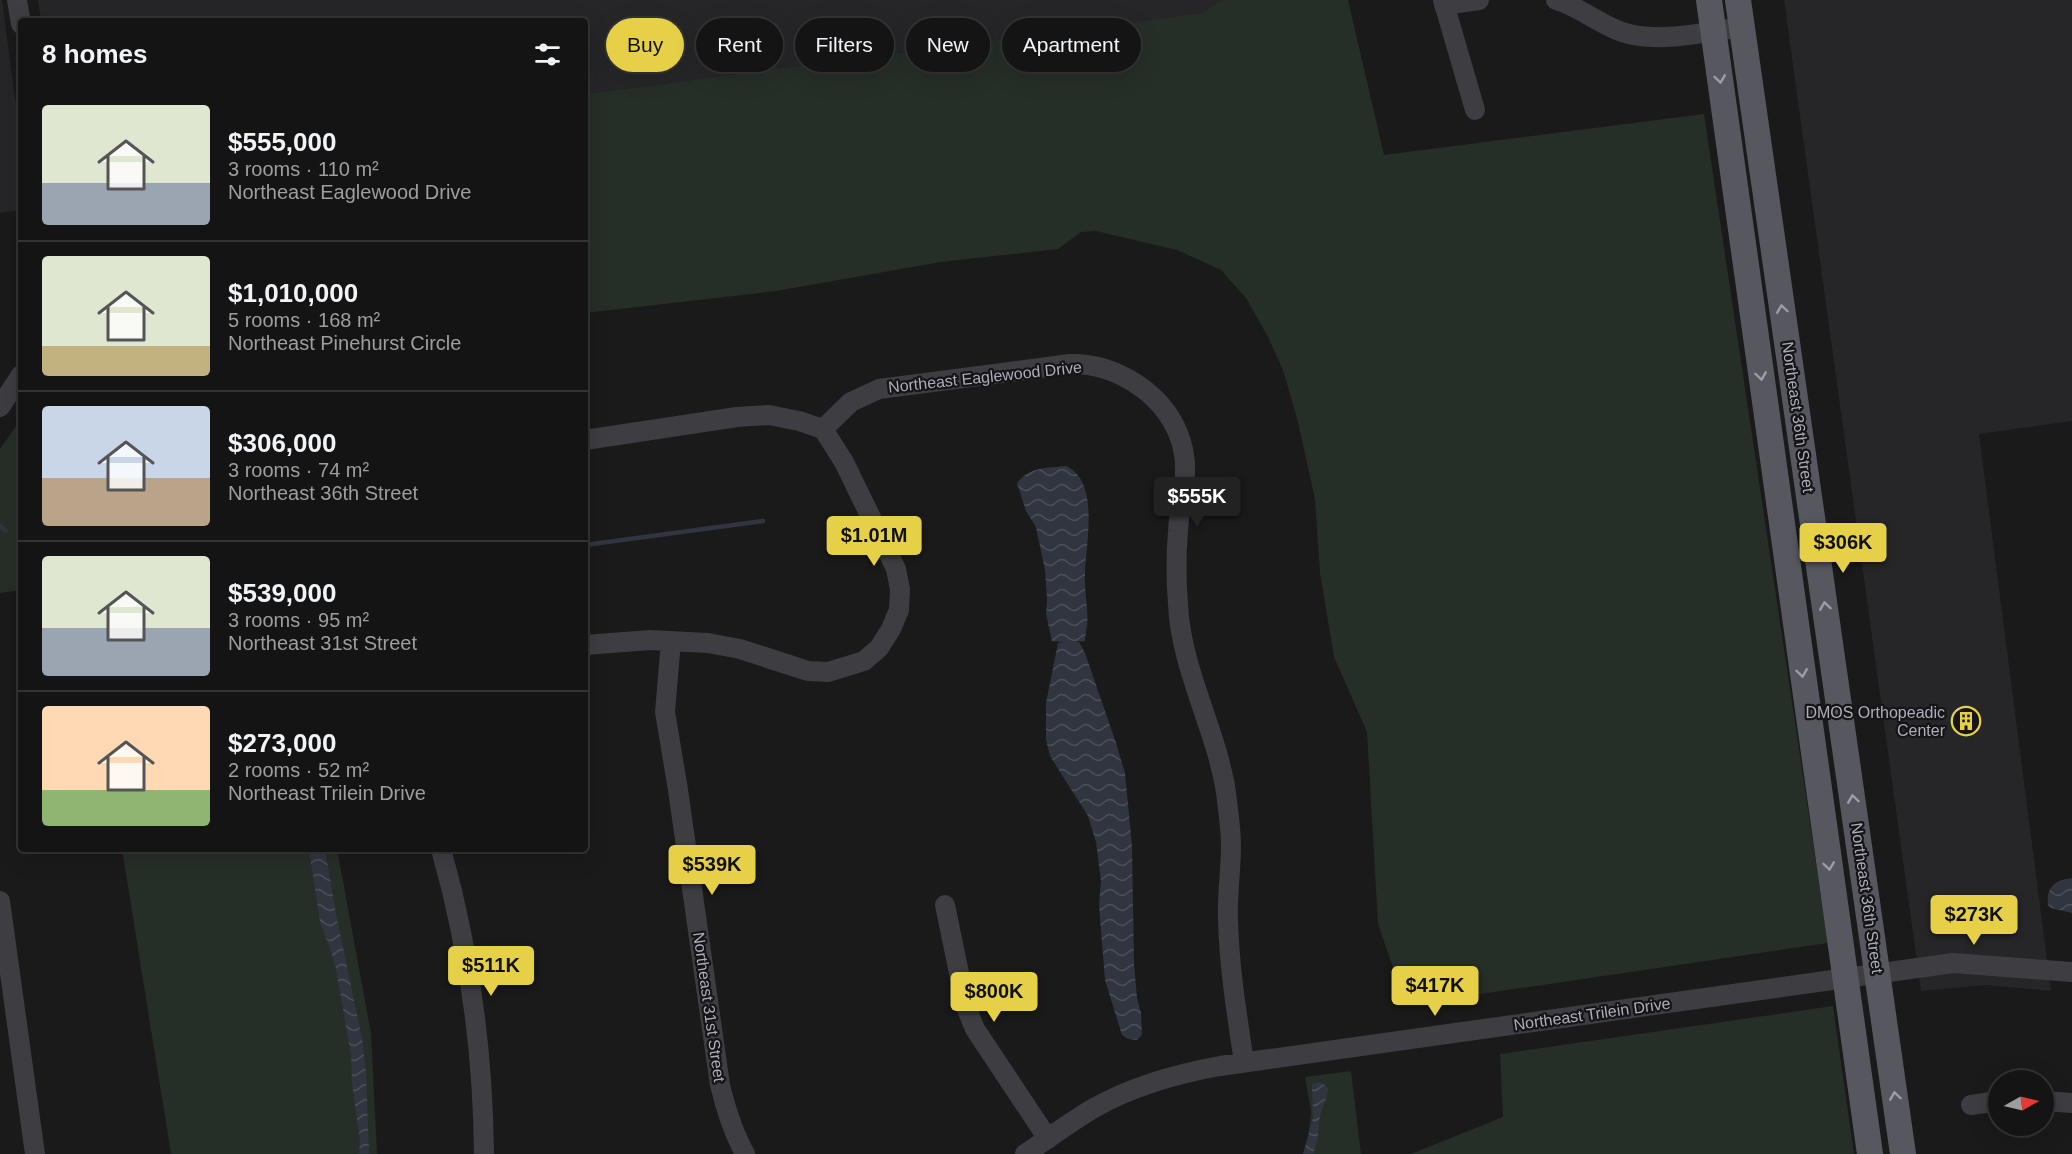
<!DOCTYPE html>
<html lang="en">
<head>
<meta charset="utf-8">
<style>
  :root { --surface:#141414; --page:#212122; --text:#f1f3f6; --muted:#9d9ea0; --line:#333334; --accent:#e5d048 }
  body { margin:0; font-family:Arial,sans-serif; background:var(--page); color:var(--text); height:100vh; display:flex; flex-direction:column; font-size:22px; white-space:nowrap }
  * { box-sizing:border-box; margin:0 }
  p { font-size:20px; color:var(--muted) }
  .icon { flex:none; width:33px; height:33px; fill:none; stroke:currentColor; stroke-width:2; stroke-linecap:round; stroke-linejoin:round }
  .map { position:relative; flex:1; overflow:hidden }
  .details { position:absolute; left:18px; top:18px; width:570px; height:834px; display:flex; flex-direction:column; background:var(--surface); border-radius:6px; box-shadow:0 6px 24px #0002,0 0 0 2px var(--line) }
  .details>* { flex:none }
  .guide { position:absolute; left:606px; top:18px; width:570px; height:54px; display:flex; gap:12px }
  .needle { width:39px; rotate:82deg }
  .fabs { position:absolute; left:1988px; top:1070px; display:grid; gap:12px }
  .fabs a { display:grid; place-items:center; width:66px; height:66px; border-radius:50%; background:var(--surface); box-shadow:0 6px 24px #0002,0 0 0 2px var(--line); font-size:30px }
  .price { position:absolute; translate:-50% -51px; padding:0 14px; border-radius:6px; background:var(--accent); color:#111; font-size:20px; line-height:39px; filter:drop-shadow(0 2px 3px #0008) }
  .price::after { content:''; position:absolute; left:50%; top:36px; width:18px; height:14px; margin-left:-9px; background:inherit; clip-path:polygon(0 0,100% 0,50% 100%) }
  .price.active { background:#222; color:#fff }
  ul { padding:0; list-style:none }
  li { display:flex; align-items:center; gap:18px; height:150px; padding:0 24px }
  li+li { border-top:2px solid var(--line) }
  li span { display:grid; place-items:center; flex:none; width:168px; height:120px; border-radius:6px; color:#555 }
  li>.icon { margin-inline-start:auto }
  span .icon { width:72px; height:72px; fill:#fffc; stroke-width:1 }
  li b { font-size:26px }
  h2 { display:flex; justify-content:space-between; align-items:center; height:72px; padding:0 24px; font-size:26px }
  .tag { padding:0 21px; border-radius:27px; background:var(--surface); box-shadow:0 6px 24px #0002,0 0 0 2px var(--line); font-size:21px; line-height:54px }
  .tag.active { background:var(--accent); color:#111 }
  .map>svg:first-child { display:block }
  .built { fill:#262628 }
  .grass { fill:#262e28 }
  .water { fill:url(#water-waves) }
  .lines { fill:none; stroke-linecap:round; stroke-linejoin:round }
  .stream { stroke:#30353f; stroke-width:4.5 }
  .minor { stroke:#3d3d42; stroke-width:20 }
  .major { stroke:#57575f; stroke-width:26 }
  .oneway { stroke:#9c9da8 }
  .labels { text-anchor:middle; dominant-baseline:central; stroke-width:4.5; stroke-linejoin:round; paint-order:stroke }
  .street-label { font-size:16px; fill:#adaeba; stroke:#151417 }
  .poi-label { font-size:16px; fill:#adaeba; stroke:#151417; text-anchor:end }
</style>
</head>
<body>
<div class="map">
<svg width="2072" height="1154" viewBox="0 0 2072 1154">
  <defs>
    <pattern id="water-waves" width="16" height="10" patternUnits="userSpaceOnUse" patternTransform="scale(1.5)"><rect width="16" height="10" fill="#30353f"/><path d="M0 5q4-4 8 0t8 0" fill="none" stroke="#4b5059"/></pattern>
  </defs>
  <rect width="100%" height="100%" fill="#1a1a1b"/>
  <path class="built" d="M 0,0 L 2,0 L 21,144 L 21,210 L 0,213 Z
    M 38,0 L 1221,0 L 1202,13 L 585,94 L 585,21 L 41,21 Z
    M 1784,0 L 2072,0 L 2072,421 L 1979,434 L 2051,991 L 1985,985 L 1921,991 Z"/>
  <path class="grass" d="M 1221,0 L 1348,0 L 1384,155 L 1704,114 L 1828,943 L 1406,1005 L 1378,924 L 1367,732 L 1334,657 L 1320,573 L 1315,499 L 1298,422 L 1283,370 L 1268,337 L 1246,298 L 1221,270 L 1177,250 L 1096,231 L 1081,232 L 1058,249 L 941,262 L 776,291 L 585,313 L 585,94 L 1202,13 Z
    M 21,419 L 21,590 L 0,593 L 0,449 Z
    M 122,849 L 337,849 L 371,1033 L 377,1154 L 171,1154 Z
    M 1833,1006 L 1854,1154 L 1411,1154 L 1503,1117 L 1500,1054 Z
    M 1351,1071 L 1361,1154 L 1306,1154 L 1311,1112 L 1305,1077 Z"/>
  <path class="water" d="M 1066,466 C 1101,482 1085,545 1085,575 C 1084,592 1089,611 1087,627 C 1086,632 1085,636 1085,641 L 1073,642 L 1079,642 L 1085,653 L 1116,743 L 1125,773 L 1132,846 L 1134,964 L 1137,998 L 1141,1013 L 1142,1035 L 1137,1040 L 1128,1039 L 1122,1035 L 1105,980 L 1099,905 L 1101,881 L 1096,842 L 1088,816 L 1050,756 L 1046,740 L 1046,703 L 1058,643 L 1063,642 L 1052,641 L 1046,614 L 1047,600 L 1045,570 L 1036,527 L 1026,511 L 1017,483 C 1029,467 1047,468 1066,466 Z
    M 309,849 L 325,849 L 336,914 L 362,1039 L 366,1072 L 369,1154 L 359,1154 L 360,1141 L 352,1083 L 351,1055 L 336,969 L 330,948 L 320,922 Z
    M 2072,878 L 2072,913 L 2051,908 L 2048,905 C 2046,887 2055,880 2072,878 Z
    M 1321,1082 L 1328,1088 C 1328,1099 1322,1106 1320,1116 C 1317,1132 1320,1137 1313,1154 L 1303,1154 L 1313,1118 L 1312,1084 Z"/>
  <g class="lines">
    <path class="stream" d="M 0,526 L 6,531
      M 585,545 L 763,521"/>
    <path class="minor" d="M 17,0 L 21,24
      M 1443,0 L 1475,110
      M 1556,0 C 1580,7 1599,24 1622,32 C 1657,44 1706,32 1741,27
      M 1444,5 L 1479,0
      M 0,407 L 21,375
      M 823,429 L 851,402 L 879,389 L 1070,364 C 1115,363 1161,392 1178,433 C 1193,470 1180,495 1178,531 C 1176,555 1176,580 1178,604 C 1181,670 1216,728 1226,792 C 1228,810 1231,828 1231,846 C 1231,870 1227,894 1228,919 C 1229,967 1237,1015 1244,1062
      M 585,440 L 737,417 L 769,415 L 799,421 L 823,429 L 844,462 L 896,569 L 900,589 L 899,610 L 891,629 L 879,648 L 864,661 L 828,672 L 808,671 L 740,649 L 708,643 L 650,640 L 585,645
      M 671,641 L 665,712 L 678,790 L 720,1085 C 726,1110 733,1132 745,1154
      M 441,849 C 469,948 483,1051 484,1154
      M 0,901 L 35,1154
      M 945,905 L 966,1007 L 975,1029 L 1048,1139
      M 2043,1101 L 2072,1103
      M 1971,1105 L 1998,1101
      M 1025,1154 C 1048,1139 1070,1122 1094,1108 C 1133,1086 1175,1074 1220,1066 L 1953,963 L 2072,972"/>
    <path class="major" d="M 1709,0 L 1870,1154
      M 1738,0 L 1903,1154"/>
  </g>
  <defs><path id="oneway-chevron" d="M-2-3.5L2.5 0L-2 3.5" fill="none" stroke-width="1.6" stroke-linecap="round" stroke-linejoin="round" transform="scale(1.5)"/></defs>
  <g class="oneway">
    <use href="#oneway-chevron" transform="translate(1720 79) rotate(82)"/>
    <use href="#oneway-chevron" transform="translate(1782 309) rotate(-98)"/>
    <use href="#oneway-chevron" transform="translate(1761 376) rotate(82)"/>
    <use href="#oneway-chevron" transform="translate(1825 606) rotate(-98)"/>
    <use href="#oneway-chevron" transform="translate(1802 673) rotate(82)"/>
    <use href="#oneway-chevron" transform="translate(1853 799) rotate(-98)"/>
    <use href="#oneway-chevron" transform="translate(1829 866) rotate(82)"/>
    <use href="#oneway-chevron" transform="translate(1895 1096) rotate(-98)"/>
  </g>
  <defs>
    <g id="building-ring" transform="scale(1.5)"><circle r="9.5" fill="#151417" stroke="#e5d048" stroke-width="1.5"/><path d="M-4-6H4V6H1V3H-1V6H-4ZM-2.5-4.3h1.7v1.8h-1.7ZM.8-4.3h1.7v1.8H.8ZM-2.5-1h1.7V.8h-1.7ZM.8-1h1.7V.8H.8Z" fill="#e5d048"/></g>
  </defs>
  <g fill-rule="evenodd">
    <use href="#building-ring" x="1966" y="721"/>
  </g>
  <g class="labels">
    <g class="street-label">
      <text transform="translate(985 377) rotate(-6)">Northeast Eaglewood Drive</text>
      <text transform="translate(1798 417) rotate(82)">Northeast 36th Street</text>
      <text transform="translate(1867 898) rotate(82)">Northeast 36th Street</text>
      <text transform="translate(709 1007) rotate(82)">Northeast 31st Street</text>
      <text transform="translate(1592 1014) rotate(-8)">Northeast Trilein Drive</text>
    </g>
    <g class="poi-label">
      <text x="1945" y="712">DMOS Orthopeadic<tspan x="1945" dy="18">Center</tspan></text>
    </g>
  </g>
</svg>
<div class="fabs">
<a><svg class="needle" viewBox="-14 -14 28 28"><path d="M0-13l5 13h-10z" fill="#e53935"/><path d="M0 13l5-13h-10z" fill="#9d9ea0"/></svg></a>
</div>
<b class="price active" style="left:1197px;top:528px">$555K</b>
<b class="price" style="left:874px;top:567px">$1.01M</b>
<b class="price" style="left:1843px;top:574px">$306K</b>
<b class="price" style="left:712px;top:896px">$539K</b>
<b class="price" style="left:1974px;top:946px">$273K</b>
<b class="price" style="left:491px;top:997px">$511K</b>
<b class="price" style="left:1435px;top:1017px">$417K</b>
<b class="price" style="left:994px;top:1023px">$800K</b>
<div class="guide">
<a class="tag active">Buy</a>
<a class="tag">Rent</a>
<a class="tag">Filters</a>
<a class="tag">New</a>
<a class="tag">Apartment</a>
</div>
<section class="details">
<h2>8 homes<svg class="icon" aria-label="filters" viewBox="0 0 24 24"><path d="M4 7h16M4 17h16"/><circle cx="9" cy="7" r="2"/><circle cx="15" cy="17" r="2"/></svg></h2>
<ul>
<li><span style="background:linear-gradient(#dfe7d0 65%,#9aa5b1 0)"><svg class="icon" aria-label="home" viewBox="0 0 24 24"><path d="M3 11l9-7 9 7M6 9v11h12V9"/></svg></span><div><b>$555,000</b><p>3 rooms · 110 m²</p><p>Northeast Eaglewood Drive</p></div></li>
<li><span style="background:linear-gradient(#dfe7d0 75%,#c2b280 0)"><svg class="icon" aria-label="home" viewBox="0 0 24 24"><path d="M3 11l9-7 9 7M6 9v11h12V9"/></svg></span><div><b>$1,010,000</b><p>5 rooms · 168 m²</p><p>Northeast Pinehurst Circle</p></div></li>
<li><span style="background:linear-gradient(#c9d6e8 60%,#b9a48a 0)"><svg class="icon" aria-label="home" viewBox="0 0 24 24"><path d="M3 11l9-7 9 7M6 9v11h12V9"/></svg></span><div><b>$306,000</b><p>3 rooms · 74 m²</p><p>Northeast 36th Street</p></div></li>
<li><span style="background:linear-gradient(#dfe7d0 60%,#9aa5b1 0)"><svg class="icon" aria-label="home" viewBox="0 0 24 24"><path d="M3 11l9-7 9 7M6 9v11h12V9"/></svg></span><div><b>$539,000</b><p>3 rooms · 95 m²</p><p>Northeast 31st Street</p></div></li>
<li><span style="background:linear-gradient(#ffd9b3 70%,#8fb573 0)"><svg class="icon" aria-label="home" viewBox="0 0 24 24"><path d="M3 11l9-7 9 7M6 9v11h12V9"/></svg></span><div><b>$273,000</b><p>2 rooms · 52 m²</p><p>Northeast Trilein Drive</p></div></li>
</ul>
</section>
</div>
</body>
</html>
